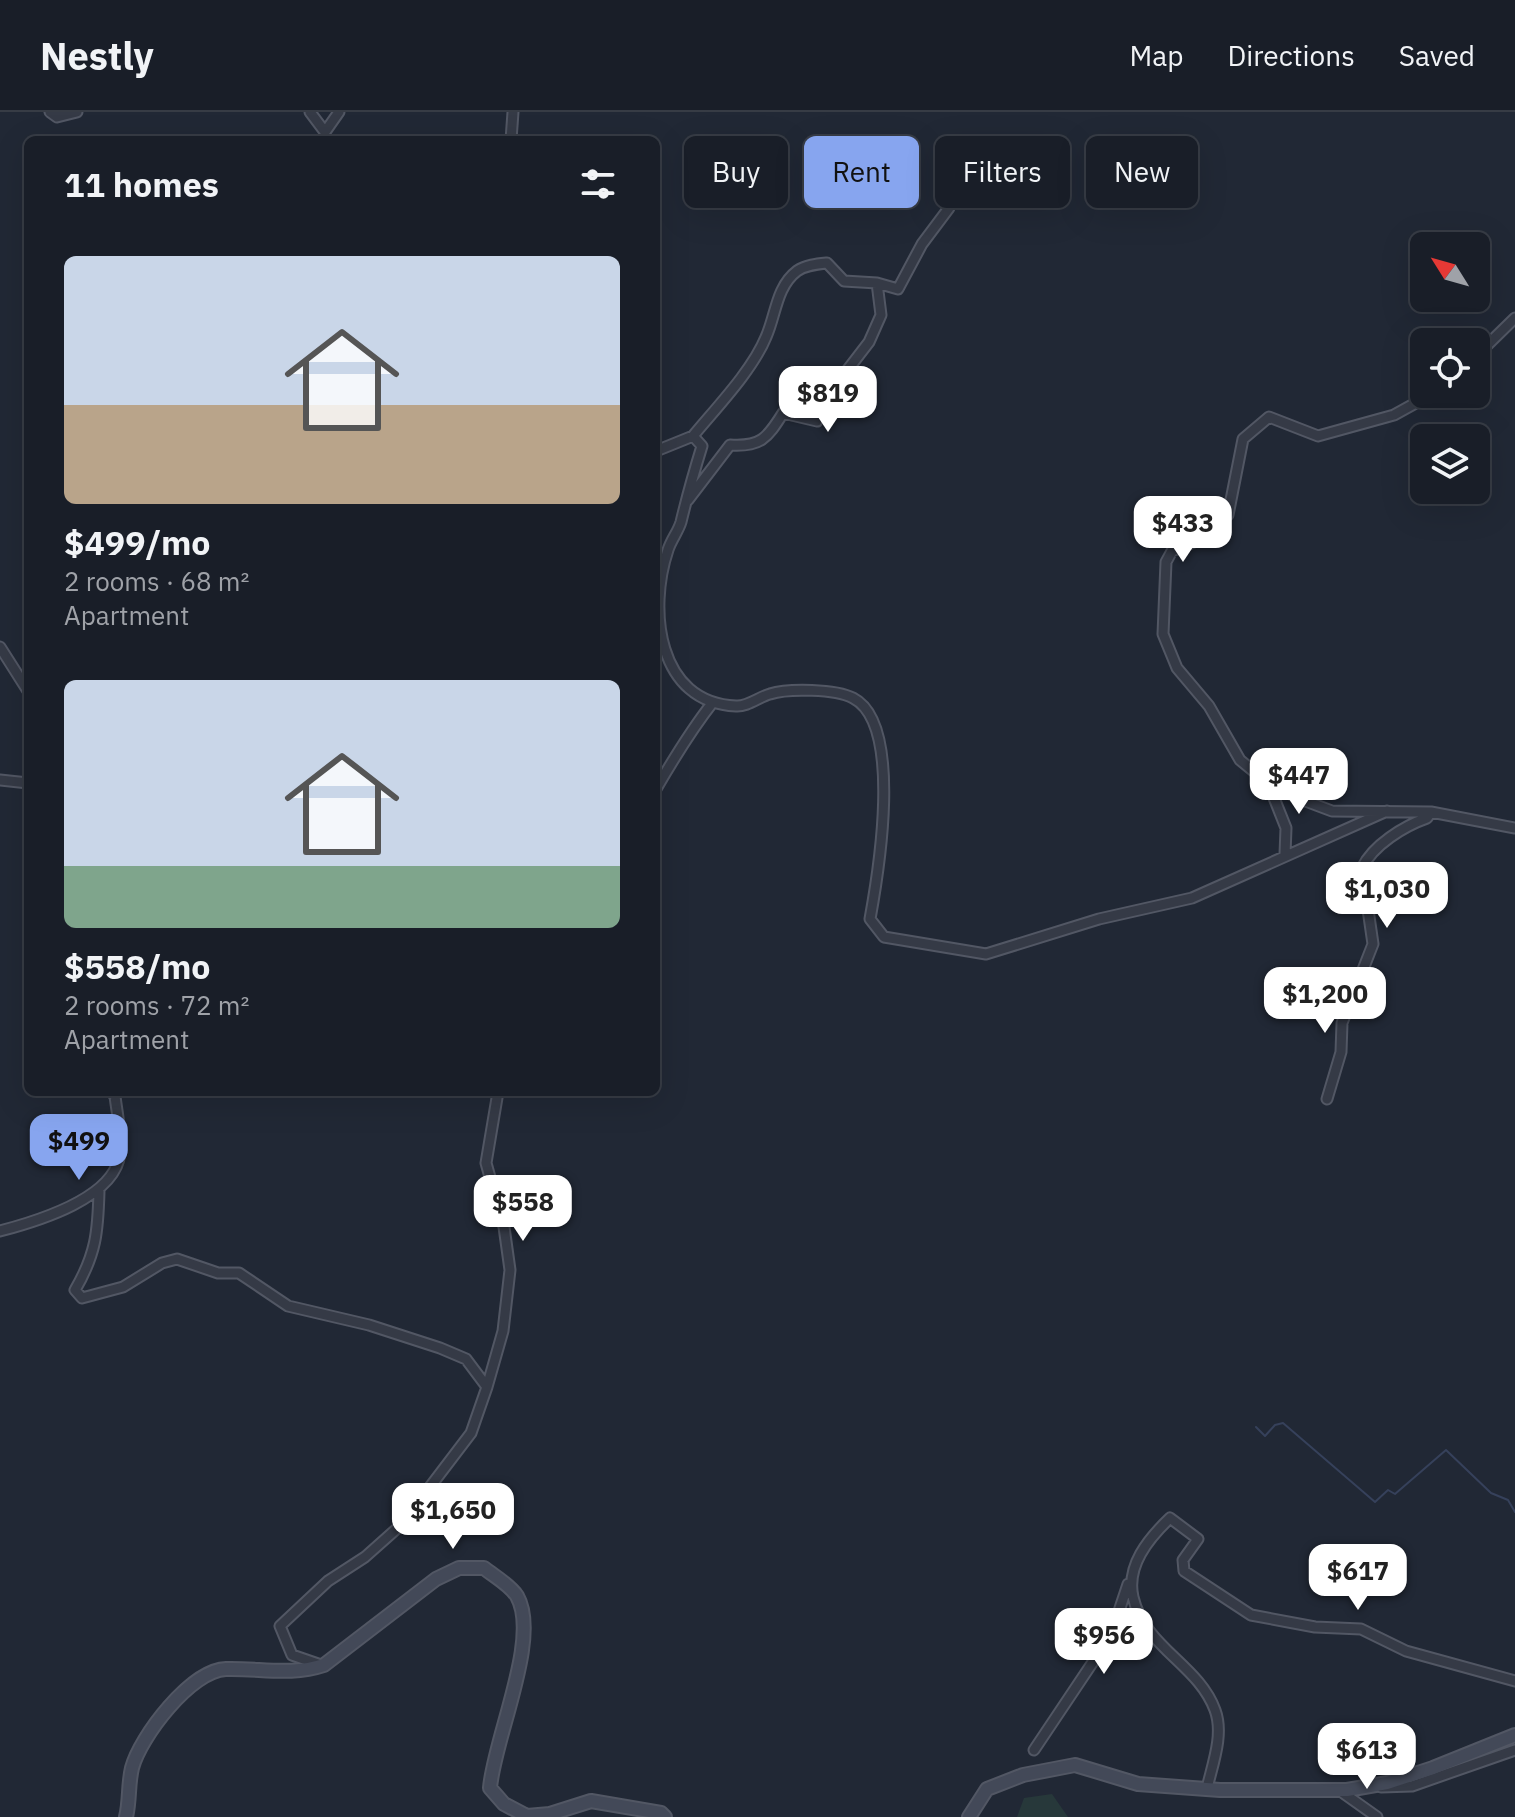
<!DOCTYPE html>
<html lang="en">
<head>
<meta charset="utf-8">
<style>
  :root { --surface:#191e28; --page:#222730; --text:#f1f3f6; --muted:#9fa2a8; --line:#373c45; --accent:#87a5ef }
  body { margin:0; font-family:"IBM Plex Sans",sans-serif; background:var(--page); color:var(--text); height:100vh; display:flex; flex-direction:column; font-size:30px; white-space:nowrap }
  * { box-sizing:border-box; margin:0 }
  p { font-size:26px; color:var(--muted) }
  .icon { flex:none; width:44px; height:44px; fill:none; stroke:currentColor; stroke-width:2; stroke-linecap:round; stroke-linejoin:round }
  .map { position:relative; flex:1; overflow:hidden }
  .sheet { position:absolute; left:24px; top:24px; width:636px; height:960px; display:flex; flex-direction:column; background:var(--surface); border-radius:12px; box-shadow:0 8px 32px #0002,0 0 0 2px var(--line) }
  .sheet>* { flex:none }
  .hud { position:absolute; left:684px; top:24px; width:710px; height:72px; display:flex; gap:16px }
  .needle { width:52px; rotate:307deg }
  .buttons { position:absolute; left:1410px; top:120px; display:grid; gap:16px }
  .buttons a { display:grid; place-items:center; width:80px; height:80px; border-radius:12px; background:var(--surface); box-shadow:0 8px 32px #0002,0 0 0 2px var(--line); font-size:40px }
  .price { position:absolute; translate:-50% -68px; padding:0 18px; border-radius:16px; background:#fff; color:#222; font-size:26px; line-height:52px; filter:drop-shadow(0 2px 4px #0008) }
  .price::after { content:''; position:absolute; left:50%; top:48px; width:24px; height:18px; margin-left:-12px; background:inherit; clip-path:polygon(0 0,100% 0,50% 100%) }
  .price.current { background:var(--accent); color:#111 }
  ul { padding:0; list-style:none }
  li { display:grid; align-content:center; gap:16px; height:424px; padding:0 40px }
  li span { display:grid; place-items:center; height:248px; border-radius:12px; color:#555 }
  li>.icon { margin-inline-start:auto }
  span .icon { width:144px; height:144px; fill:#fffc; stroke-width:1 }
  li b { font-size:34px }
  h2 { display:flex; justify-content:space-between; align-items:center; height:96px; padding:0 40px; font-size:34px }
  .chip { padding:0 28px; border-radius:12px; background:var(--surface); box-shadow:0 8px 32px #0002,0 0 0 2px var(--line); font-size:28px; line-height:72px }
  .chip.current { background:var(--accent); color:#111 }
  header { display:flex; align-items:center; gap:48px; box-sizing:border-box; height:112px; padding:0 40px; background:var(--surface); border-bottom:2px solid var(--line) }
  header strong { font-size:38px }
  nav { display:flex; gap:44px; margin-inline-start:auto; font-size:28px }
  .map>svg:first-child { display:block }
  .green { fill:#27383a }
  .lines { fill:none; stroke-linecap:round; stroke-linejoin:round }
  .stream { stroke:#36415b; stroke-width:2 }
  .street-casing { stroke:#525764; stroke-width:13 }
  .secondary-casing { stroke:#525764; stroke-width:16 }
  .street { stroke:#353a46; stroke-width:9 }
  .secondary { stroke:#434958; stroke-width:12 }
</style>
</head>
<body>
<header>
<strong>Nestly</strong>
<nav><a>Map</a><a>Directions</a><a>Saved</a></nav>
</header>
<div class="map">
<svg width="1515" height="1705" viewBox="0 0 1515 1705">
  <rect width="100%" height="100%" fill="#212835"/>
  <path class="green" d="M 1052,1682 L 1068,1705 L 1017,1705 L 1024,1686 Z"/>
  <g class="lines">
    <path class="stream" d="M 1256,1315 L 1265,1324 L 1275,1313 L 1283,1311 L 1375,1390 L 1388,1378 L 1395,1382 L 1446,1338 L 1491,1381 L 1508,1388 L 1515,1400"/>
    <g class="street-casing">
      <path id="street" d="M 50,0 L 57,5 L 77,0
        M 310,0 L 325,20
        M 324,28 L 325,20 L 339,0
        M 511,28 L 513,0
        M 1476,244 L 1515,206
        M 1432,282 L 1394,303 L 1318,324 L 1269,305 L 1243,327 L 1228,403 L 1206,425 L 1172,439 L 1166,450 L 1163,522 L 1177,556 L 1209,594 L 1240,648 L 1268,671 L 1300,687 L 1332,699 L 1431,700 L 1515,716
        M 693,324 C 716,296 752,259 766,225 C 776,203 776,175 797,159 C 806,153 817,152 827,151 L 844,169 L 877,171 L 898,177 L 922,132 L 949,96
        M 656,339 L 693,324 L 702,334 C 694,360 687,385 681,410 C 678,420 671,428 668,438 C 648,497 657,591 736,594 C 747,595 759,585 770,582 C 788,576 836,577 853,586 C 904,612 878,763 870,807 L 884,825 L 986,842 L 1099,807 L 1192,786 L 1387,699
        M 688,388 L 730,333 C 760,335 767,327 783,301 L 817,309 L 829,282 L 869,230 L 881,203 L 877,171
        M 0,535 L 28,579
        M 0,668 L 28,671
        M 1268,671 L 1286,716 L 1285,742
        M 656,677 C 674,646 691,618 713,590
        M 1327,987 L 1341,940 L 1342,911 L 1373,832 L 1362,756 C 1373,733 1404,714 1427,706 L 1431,700
        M 99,1079 C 98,1120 96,1142 75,1178 L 82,1186 L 123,1175 L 162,1151 L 177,1147 L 218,1161 L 239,1161 L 288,1194 L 369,1213 L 440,1236 L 466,1247 L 487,1275 L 471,1321 L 401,1413 L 365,1445 L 328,1469 L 280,1514 L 292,1543 L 321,1553
        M 0,1119 C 38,1109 116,1086 120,1041 C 122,1022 117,1002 115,984 L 111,980
        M 487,1275 L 503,1219 L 510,1158 L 504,1115 L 486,1051 L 498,980
        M 1034,1638 L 1111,1523 L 1128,1472
        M 1381,1675 L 1412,1674 L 1515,1638
        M 1207,1676 C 1213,1651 1224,1622 1215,1598 C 1198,1552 1145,1536 1133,1485 C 1126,1454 1148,1427 1170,1406 L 1198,1427 L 1183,1448 L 1184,1459 L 1251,1503 L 1315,1515 L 1361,1517 L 1406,1539 L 1515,1569
        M 1339,1678 L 1377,1705"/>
    </g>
    <g class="secondary-casing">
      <path id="secondary" d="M 126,1705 C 130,1689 128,1672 132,1656 C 140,1625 191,1558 226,1557 C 261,1556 291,1564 324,1553 L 436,1467 L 459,1456 L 484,1456 C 494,1464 510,1473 517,1484 C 541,1526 494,1626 490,1676 L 504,1692 L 527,1704 L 550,1702 L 591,1689 L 661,1701 L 665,1705
        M 969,1705 L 987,1677 L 1023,1663 L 1075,1653 L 1138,1672 L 1220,1678 L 1347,1678 L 1387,1671 L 1433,1656 L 1515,1623"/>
    </g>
    <use href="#street" class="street"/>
    <use href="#secondary" class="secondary"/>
  </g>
</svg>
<div class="buttons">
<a><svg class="needle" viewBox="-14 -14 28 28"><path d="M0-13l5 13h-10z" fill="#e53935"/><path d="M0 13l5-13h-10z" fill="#9fa2a8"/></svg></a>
<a><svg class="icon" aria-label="locate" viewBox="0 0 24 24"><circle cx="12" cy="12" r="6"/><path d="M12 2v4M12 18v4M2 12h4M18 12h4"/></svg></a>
<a><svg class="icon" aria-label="layers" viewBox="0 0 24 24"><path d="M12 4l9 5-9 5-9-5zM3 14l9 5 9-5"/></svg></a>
</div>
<b class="price" style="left:828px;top:322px">$819</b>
<b class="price" style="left:1183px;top:452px">$433</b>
<b class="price" style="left:1299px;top:704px">$447</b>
<b class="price" style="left:1387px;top:818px">$1,030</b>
<b class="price" style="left:1325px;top:923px">$1,200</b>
<b class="price current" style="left:79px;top:1070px">$499</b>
<b class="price" style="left:523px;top:1131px">$558</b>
<b class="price" style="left:453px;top:1439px">$1,650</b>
<b class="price" style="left:1358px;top:1500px">$617</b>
<b class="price" style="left:1104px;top:1564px">$956</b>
<b class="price" style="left:1367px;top:1679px">$613</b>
<div class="hud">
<a class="chip">Buy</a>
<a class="chip current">Rent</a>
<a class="chip">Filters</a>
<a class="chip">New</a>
</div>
<section class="sheet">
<h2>11 homes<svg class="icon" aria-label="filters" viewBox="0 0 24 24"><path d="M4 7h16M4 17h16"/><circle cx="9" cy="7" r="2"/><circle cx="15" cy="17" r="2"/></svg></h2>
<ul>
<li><span style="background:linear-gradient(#c9d6e8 60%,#b9a48a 0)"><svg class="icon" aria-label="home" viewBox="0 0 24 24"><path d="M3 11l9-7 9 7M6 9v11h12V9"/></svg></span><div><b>$499/mo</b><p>2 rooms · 68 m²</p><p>Apartment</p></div></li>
<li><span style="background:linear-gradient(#c9d6e8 75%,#7fa58c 0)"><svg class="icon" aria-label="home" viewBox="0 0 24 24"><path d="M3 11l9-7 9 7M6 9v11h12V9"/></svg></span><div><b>$558/mo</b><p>2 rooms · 72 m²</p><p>Apartment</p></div></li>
</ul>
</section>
</div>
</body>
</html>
